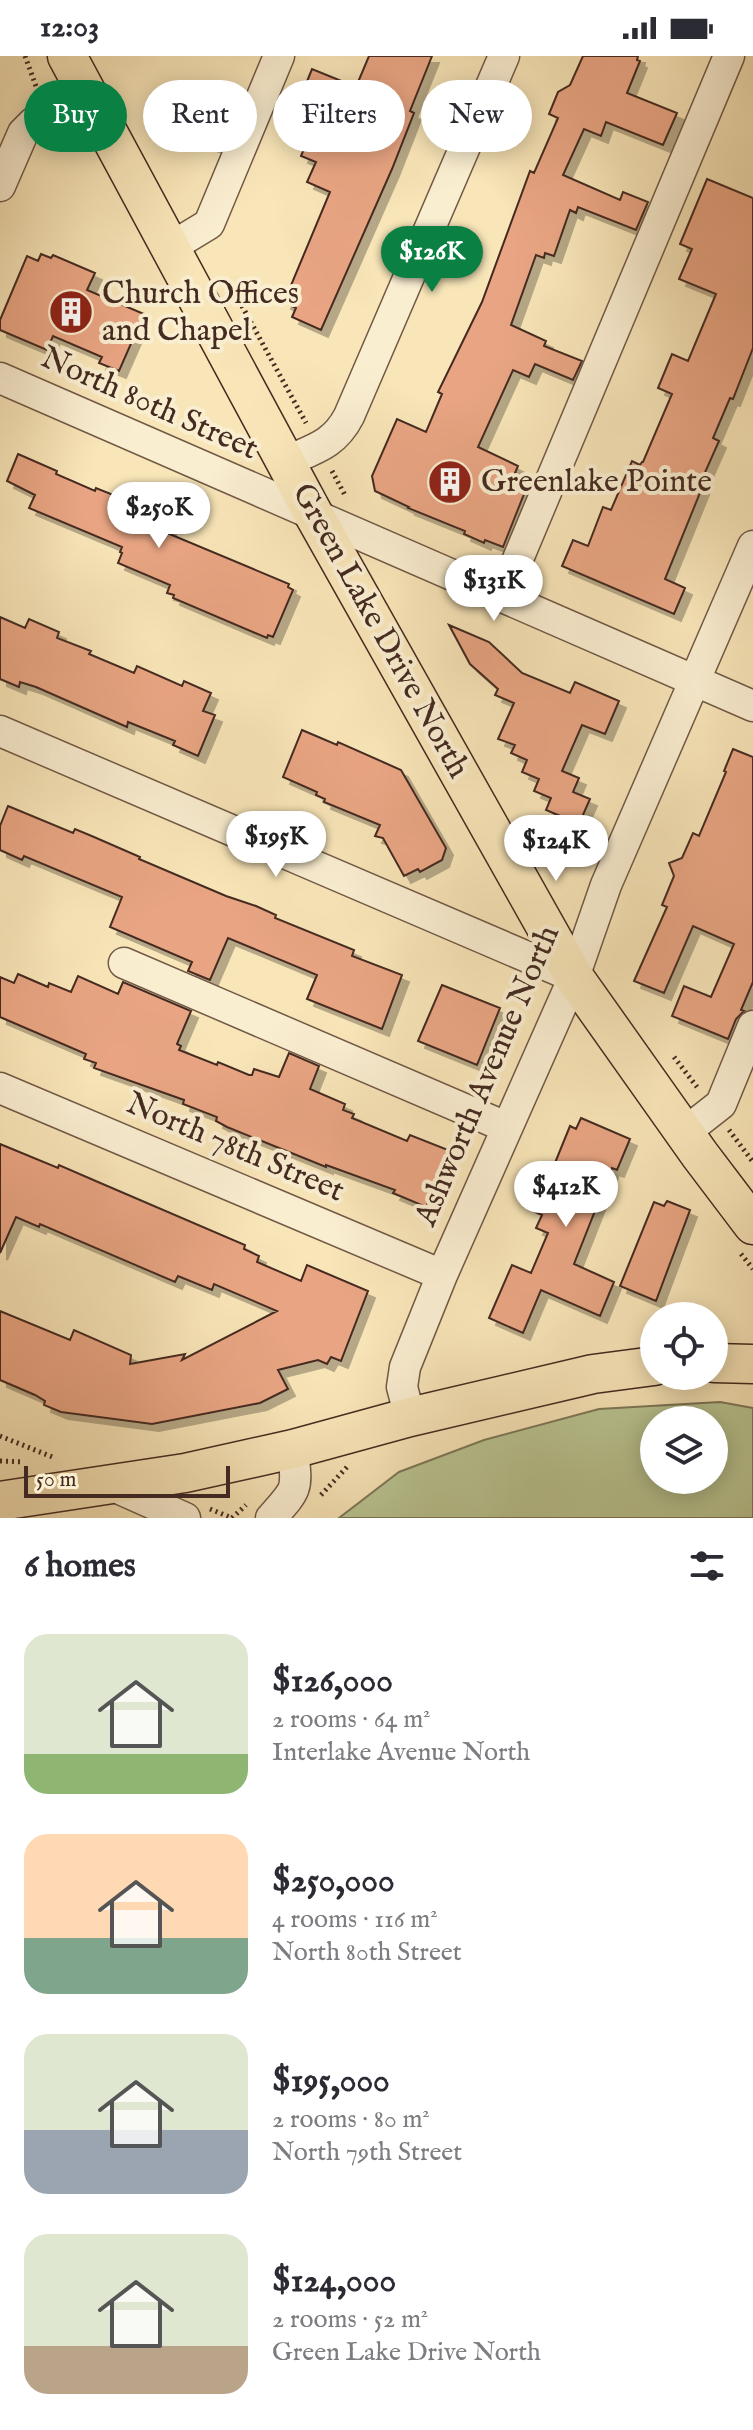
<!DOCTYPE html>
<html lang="en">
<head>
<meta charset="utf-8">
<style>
  :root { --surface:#fff; --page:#f7f7f7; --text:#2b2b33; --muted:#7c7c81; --accent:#0b8043 }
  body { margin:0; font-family:"IM FELL English",serif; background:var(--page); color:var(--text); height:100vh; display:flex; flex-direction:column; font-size:30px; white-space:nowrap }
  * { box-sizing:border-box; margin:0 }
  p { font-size:26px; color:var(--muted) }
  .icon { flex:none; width:44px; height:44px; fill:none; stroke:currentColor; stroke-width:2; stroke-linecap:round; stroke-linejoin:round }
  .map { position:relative; height:1462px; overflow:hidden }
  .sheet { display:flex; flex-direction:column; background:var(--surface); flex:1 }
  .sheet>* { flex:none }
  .guide { position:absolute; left:24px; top:24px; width:706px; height:72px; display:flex; gap:16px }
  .controls { position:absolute; left:640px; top:1246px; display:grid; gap:16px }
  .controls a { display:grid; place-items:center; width:88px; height:88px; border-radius:50%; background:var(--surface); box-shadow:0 4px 20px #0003; font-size:40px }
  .scale { position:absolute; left:24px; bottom:20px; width:206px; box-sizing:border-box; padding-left:8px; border:4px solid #442a20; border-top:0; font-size:22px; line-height:28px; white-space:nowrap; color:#442a20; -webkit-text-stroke:6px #faeed1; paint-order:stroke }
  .price { position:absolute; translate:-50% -68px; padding:0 18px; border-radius:28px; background:#fff; color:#222; font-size:26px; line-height:52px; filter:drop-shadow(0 2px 4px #0008) }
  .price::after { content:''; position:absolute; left:50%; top:48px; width:24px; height:18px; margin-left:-12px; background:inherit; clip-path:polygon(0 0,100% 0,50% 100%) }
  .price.current { background:var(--accent); color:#fff }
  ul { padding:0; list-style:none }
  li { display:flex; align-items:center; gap:24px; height:200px; padding:0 24px }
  li span { display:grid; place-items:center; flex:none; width:224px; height:160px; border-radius:24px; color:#555 }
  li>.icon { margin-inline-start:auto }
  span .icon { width:96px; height:96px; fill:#fffc; stroke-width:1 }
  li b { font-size:34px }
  h2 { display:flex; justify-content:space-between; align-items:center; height:96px; padding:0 24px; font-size:34px }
  .chip { padding:0 28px; border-radius:36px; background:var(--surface); box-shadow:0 4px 20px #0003; font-size:28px; line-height:72px }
  .chip.current { background:var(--accent); color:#fff }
  .status { display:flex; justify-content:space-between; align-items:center; height:56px; padding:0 40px; background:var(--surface); direction:ltr }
  .status svg { height:22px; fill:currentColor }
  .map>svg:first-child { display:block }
  .green { fill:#b9c592; stroke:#7e7859; stroke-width:2; fill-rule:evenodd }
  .building { fill:#e9a583; stroke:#442a20; stroke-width:2; filter:url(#shadow) }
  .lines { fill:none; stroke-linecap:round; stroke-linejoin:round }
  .minor-casing { stroke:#715946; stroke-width:33 }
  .major-casing { stroke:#442a20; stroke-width:41 }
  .path { stroke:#442a20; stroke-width:5; stroke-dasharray:2 4; stroke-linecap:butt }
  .minor { stroke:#faeed1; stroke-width:30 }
  .major { stroke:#f8e5b8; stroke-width:38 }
  .labels { text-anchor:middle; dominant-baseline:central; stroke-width:8; stroke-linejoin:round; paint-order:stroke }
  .poi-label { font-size:32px; fill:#442a20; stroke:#faeed1; text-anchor:start }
  .street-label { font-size:32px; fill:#442a20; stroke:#faeed1 }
</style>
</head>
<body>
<div class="status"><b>12:03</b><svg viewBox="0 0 49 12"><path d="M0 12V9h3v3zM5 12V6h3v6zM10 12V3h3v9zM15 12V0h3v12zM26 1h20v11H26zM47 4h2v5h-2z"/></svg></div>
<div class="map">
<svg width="753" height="1462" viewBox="0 0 753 1462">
  <defs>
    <filter id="shadow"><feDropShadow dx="7" dy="7" stdDeviation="0" flood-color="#0004"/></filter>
  </defs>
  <rect width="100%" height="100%" fill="#f8e5b8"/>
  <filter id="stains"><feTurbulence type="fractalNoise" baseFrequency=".0025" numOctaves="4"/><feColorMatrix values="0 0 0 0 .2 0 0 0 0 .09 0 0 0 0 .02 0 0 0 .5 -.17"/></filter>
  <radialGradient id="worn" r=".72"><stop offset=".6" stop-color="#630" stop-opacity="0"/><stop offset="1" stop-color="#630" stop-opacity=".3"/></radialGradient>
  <path class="green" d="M 720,1346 L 753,1352 L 753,1462 L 339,1462 L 399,1416 L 484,1384 L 599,1353 ZM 654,1364 L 714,1364 L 714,1424 L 654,1424 Z"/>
  <path class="building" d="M 369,0 L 432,0 L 410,55 L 414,57 L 392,113 L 321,274 L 292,261 L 296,252 L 284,246 L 330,136 L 307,126 L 316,106 L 301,100 L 321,53 L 299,45 L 312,13 L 356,31 Z
    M 583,0 L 638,0 L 637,4 L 640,5 L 627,37 L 677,57 L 663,89 L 606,66 L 601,80 L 584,73 L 563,119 L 620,144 L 623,136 L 648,146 L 636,174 L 578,151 L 576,157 L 570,154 L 554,200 L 545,197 L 544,202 L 536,199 L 511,269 L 546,285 L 544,290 L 582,305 L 573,324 L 535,308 L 529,321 L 513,314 L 478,391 L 518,410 L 515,417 L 530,423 L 503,491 L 485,484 L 484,487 L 464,478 L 465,475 L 408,452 L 409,451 L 375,435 L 372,420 L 397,363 L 426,376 L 442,338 L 438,336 L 482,246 L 530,115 L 534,117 L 558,62 L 549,58 L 558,36 L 570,29 Z
    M 180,32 L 235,54 L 220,92 L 199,84 L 201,79 L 183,72 L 187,61 L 171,54 Z
    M 707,123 L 753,142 L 753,292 L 733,343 L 730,342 L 713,382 L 719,385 L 703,421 L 706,422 L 665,523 L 685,532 L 674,558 L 562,510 L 573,484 L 588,490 L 603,451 L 611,454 L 632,405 L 640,409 L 642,406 L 643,406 L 672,338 L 658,332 L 672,298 L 688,305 L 716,238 L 679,223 L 692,193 L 680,188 Z
    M 41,198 L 51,202 L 53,199 L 95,217 L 87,234 L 144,258 L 119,315 L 99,307 L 102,301 L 53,280 L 47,294 L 0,274 L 0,264 L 27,200 L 38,205 Z
    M 18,398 L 57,415 L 56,418 L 95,435 L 96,432 L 173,463 L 167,477 L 289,528 L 288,531 L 293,534 L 273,581 L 268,579 L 267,582 L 173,542 L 174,539 L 167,537 L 170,529 L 118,507 L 122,497 L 120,496 L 122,491 L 29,452 L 35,439 L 7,425 Z
    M 0,561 L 25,572 L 29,563 L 59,576 L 57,582 L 91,595 L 89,598 L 134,617 L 137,610 L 182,630 L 184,625 L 211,637 L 203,655 L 215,659 L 198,700 L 173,689 L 175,685 L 128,666 L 127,671 L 36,631 L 20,626 L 19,631 L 0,623 Z
    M 449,569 L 489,586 L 522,617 L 570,637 L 575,626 L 619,645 L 605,678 L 582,669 L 562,715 L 579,722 L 573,736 L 590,743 L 579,768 L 546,754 L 551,742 L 534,735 L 539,723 L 522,716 L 527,704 L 511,697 L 515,689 L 498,683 L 514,647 L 495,639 L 498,633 L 470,608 Z
    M 302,674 L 337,689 L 338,686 L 401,714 L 446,792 L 442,804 L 420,816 L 418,813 L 404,820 L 383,782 L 375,780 L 380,769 L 324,746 L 325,743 L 316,739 L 317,736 L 283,721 Z
    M 733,693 L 753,701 L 753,926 L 741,954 L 744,955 L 736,963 L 728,983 L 672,960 L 684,930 L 711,941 L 734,888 L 693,870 L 664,937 L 634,925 L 667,851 L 662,849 L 674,820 L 669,807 L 682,802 L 693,777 L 699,780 L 726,716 L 724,715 Z
    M 8,750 L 73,777 L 75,773 L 94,781 L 140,801 L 139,803 L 226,840 L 256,850 L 276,859 L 275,862 L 354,894 L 352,900 L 402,919 L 382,973 L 307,943 L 317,919 L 228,882 L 210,924 L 188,915 L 192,906 L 110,871 L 122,841 L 24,800 L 22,804 L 0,794 L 0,770 Z
    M 18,918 L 48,931 L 49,927 L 71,936 L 78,920 L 118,938 L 123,926 L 191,955 L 177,988 L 181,990 L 179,994 L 217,1009 L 218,1006 L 249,1019 L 252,1019 L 254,1013 L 279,1021 L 289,997 L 319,1010 L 310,1033 L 345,1048 L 343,1054 L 354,1058 L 352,1062 L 407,1085 L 410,1079 L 448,1094 L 426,1151 L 393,1137 L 395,1134 L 326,1109 L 326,1111 L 227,1071 L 216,1065 L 217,1061 L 183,1048 L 184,1044 L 94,1012 L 96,1007 L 84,1003 L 86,998 L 0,961 L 0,921 L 14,927 Z
    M 442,929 L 500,952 L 477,1009 L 418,985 Z
    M 581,1062 L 630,1083 L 617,1114 L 612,1112 L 574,1208 L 614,1226 L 600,1260 L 541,1234 L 523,1277 L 489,1262 L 512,1209 L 531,1217 L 548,1177 L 536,1172 L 542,1159 L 535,1156 L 570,1070 L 576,1073 Z
    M 0,1088 L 58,1112 L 59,1109 L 98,1126 L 245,1189 L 244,1193 L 259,1200 L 257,1206 L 301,1225 L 307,1209 L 368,1235 L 341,1305 L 331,1301 L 327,1308 L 318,1304 L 278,1314 L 288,1333 L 260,1347 L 152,1368 L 61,1356 L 44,1349 L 45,1345 L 35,1339 L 0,1324 L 0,1255 L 70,1284 L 74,1274 L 131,1299 L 130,1308 L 185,1298 L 182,1304 L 277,1255 L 214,1228 L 212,1234 L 178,1220 L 175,1226 L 40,1168 L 39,1171 L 16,1161 L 0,1197 Z
    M 667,1145 L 690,1154 L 656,1245 L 620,1230 L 654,1146 L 664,1150 Z"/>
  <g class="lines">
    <g class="minor-casing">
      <path id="minor" d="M 0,130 L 23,77 L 34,66 L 87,36
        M 171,191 L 209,168 L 279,0
        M 0,322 L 753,650
        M 285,406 C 314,393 334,389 349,360 L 504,0
        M 502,541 L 729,0
        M 0,675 L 574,921
        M 124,907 L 506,1071
        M 0,1032 L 442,1219
        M 684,1077 L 721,1048 L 753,970
        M 410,1361 L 402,1331 L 405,1311 L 442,1219 L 574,921 L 606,829 L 753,490
        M 111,1429 L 185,1462
        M 271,1462 C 299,1431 297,1434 293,1393"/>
    </g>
    <g class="major-casing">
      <path id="major" d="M 67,0 L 314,459 L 574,921 L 700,1099 L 753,1169
        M 714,1307 L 753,1308
        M 0,1445 L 185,1417 L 293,1393 L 410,1361 L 593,1318 L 654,1310"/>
    </g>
    <path class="path" d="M 25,0 L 37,33
      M 242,250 L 306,367
      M 332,415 L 346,441
      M 674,1001 L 697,1031
      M 729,1074 L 753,1106
      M 741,1198 L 753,1213
      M 0,1380 L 55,1402
      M 0,1405 L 23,1406
      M 321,1439 L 347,1411
      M 210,1453 L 232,1462
      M 232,1462 L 246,1449"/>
    <use href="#minor" class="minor"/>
    <use href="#major" class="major"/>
  </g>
  <defs>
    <g id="building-disc" transform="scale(2.3)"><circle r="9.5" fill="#8f2418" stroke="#faeed1"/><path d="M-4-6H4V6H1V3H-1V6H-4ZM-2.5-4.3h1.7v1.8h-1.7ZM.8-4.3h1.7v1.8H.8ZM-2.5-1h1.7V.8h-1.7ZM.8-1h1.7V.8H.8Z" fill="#fff"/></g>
  </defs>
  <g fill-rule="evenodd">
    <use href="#building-disc" x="71" y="256"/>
    <use href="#building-disc" x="450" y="426"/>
  </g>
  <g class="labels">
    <g class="poi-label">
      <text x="102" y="238">Church Offices<tspan x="102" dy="37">and Chapel</tspan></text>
      <text x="481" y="426">Greenlake Pointe</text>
    </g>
    <g class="street-label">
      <text transform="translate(149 348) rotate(24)">North 80th Street</text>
      <text transform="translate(380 575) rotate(61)">Green Lake Drive North</text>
      <text transform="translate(488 1020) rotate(-67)">Ashworth Avenue North</text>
      <text transform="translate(235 1092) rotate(23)">North 78th Street</text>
    </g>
  </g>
  <rect width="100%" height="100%" filter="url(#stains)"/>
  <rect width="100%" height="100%" fill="url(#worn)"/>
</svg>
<div class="controls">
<a><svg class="icon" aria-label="locate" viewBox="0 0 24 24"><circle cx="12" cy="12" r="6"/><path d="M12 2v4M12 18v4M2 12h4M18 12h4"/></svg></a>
<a><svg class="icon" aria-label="layers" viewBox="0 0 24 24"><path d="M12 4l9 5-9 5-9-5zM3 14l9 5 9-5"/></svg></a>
</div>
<div class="scale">50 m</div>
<b class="price current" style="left:432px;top:238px">$126K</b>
<b class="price" style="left:159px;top:494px">$250K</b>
<b class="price" style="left:494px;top:567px">$131K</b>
<b class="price" style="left:276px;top:823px">$195K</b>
<b class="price" style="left:556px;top:827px">$124K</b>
<b class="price" style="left:566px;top:1173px">$412K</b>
<div class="guide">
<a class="chip current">Buy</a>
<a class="chip">Rent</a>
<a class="chip">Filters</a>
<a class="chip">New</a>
</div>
</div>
<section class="sheet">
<h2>6 homes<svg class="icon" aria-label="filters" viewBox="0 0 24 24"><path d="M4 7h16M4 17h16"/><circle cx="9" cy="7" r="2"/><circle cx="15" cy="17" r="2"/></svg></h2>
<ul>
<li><span style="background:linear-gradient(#dfe7d0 75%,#8fb573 0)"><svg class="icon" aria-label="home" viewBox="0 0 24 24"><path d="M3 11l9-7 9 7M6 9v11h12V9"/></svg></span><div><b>$126,000</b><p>2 rooms · 64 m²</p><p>Interlake Avenue North</p></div></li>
<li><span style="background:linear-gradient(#ffd9b3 65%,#7fa58c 0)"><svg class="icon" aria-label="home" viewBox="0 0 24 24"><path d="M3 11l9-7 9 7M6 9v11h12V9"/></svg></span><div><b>$250,000</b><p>4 rooms · 116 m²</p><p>North 80th Street</p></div></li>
<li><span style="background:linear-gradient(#dfe7d0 60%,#9aa5b1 0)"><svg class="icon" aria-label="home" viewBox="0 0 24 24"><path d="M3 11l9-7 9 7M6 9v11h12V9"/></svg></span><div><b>$195,000</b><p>2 rooms · 80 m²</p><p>North 79th Street</p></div></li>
<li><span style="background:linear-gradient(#dfe7d0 70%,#b9a48a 0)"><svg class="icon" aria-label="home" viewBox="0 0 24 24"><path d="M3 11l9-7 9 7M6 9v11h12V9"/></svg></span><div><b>$124,000</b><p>2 rooms · 52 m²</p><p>Green Lake Drive North</p></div></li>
</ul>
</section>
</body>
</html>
